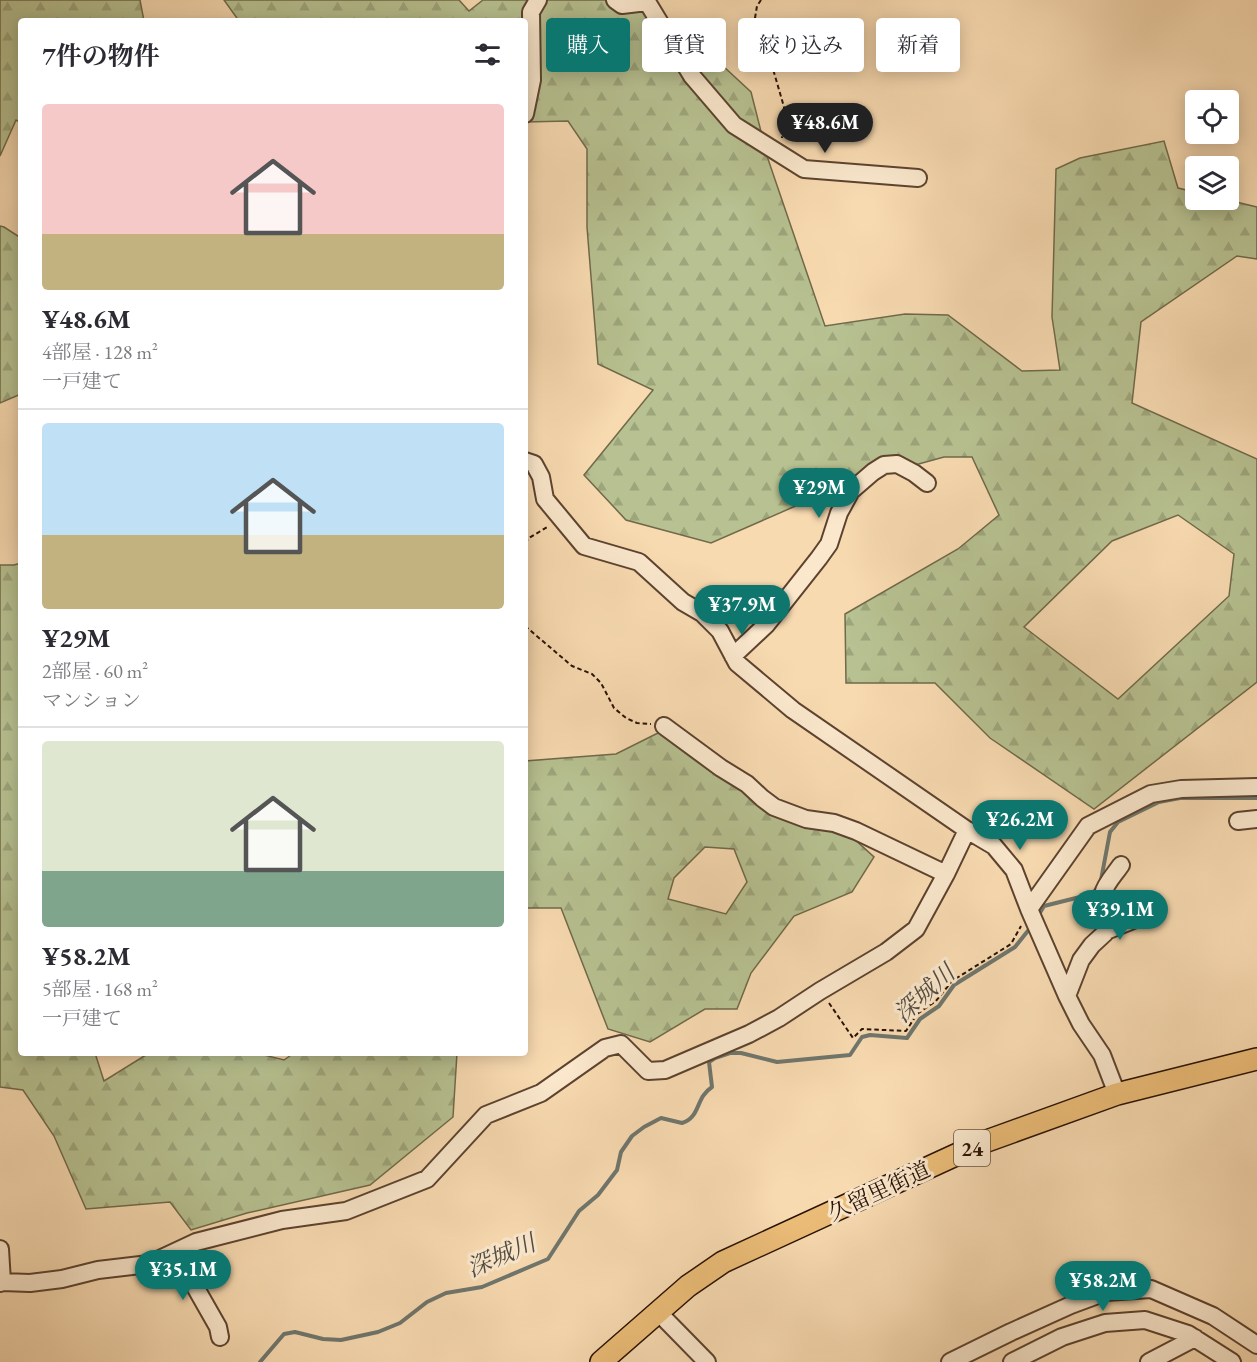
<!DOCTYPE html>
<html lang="ja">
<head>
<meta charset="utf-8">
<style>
  :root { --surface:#fff; --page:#f7f7f7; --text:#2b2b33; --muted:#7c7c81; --line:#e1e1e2; --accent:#0f766e }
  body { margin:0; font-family:"EB Garamond","Noto Serif JP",serif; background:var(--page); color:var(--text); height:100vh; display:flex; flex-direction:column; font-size:22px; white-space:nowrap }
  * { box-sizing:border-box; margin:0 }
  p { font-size:20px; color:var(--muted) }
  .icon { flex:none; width:33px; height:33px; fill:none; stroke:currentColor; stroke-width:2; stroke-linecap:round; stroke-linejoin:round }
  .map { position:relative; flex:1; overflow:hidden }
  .details { position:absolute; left:18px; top:18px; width:510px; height:1038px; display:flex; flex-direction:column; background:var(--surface); border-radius:6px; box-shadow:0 3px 15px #0003 }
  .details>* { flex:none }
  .banner { position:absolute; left:546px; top:18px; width:570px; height:54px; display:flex; gap:12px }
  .buttons { position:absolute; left:1185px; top:90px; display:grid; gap:12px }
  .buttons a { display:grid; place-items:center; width:54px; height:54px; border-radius:6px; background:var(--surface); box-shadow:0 3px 15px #0003; font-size:30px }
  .price { position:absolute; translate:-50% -51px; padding:0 14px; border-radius:21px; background:var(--accent); color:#fff; font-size:20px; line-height:39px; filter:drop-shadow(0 2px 3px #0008) }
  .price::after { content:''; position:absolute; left:50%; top:36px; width:18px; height:14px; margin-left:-9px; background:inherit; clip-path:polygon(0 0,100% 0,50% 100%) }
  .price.selected { background:#222; color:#fff }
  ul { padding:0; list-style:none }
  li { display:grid; align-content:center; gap:12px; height:318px; padding:0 24px }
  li+li { border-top:2px solid var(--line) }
  li span { display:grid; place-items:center; height:186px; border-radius:6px; color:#555 }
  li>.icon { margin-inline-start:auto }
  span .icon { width:108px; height:108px; fill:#fffc; stroke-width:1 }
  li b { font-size:26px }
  h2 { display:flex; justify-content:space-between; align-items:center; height:72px; padding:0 24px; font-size:26px }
  .pill { padding:0 21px; border-radius:6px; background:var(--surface); box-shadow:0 3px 15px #0003; font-size:21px; line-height:54px }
  .pill.selected { background:var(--accent); color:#fff }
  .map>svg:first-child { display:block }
  .forest { fill:url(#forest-firs); stroke:#70694a; stroke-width:1.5; fill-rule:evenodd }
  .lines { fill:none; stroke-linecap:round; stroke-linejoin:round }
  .stream { stroke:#6f766d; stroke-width:4 }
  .minor-casing { stroke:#5c432f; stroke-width:20 }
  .major-casing { stroke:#281104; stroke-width:24 }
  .path { stroke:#281104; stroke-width:2; stroke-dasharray:4.5 3; stroke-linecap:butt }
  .minor { stroke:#fae7cc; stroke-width:16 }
  .major { stroke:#ecbd78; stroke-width:21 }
  .labels { text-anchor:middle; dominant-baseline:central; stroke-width:6; stroke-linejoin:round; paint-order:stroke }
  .shield { fill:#fae7cc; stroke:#675140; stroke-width:1.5 }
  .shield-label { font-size:21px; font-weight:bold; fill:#281104 }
  .street-label { font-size:22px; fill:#281104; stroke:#fae7cc }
  .water-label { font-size:24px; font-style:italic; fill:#524c41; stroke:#fae7cc }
</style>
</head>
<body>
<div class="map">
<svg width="1257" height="1362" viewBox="0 0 1257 1362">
  <defs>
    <pattern id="forest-firs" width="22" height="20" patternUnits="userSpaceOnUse" patternTransform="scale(1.5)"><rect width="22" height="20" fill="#b7c191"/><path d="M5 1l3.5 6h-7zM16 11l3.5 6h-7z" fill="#9da57b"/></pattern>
  </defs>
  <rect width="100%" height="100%" fill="#f8dab1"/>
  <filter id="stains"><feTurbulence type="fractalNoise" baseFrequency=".00333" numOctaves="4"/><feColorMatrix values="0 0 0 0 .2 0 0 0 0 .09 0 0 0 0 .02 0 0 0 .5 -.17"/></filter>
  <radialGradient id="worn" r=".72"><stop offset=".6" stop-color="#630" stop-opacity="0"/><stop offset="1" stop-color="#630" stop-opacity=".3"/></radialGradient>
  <path class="forest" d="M 0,0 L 140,0 L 144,21 L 21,21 L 21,123 L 16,120 L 0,156 Z
    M 224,0 L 459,0 L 469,11 L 483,0 L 638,0 L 695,40 L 751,92 L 768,159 L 825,326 L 905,314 L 948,315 L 1022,371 L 1060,370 L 1052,317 L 1056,169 L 1080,158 L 1164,141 L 1178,188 L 1195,192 L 1196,200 L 1228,200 L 1257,207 L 1257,259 L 1237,256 L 1141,322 L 1132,403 L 1257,459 L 1257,682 L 1094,809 L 990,738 L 935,683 L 846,683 L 845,614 L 958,549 L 999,515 L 972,457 L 944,457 L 846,484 L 711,543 L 626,520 L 584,475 L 653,390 L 598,364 L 587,227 L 587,149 L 568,121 L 525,122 L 525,21 L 239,21 ZM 1178,515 L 1234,554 L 1229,596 L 1118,699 L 1024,627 L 1112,541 Z
    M 0,226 L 4,227 L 21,238 L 21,394 L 0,403 Z
    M 21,563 L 21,1053 L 95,1053 L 104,1081 L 149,1053 L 256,1053 L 284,1060 L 294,1053 L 457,1053 L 453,1117 L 370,1185 L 247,1213 L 191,1230 L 170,1202 L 86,1209 L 54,1136 L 23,1090 L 0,1087 L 0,565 L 14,565 Z
    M 662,731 L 761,805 L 853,838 L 874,857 L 852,892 L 794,916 L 751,973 L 737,1009 L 705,1009 L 650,1042 L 608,1029 L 561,908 L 525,908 L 525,761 L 616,754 ZM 705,847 L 734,849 L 747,882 L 726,914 L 668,899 L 674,878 Z"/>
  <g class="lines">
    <path class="stream" d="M 1101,880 L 1110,832 L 1118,822 L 1159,802 L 1180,798 L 1257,798
      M 1038,916 L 1044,906 L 1092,894 L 1098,887
      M 260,1362 L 284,1334 L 295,1332 L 323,1339 L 341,1340 L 378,1332 L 400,1323 L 427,1302 L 446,1293 L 482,1287 L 548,1259 L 579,1211 L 598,1195 L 617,1170 L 621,1152 L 632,1136 L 644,1127 L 661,1118 L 682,1123 C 701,1117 695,1098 712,1087 L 709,1062 L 715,1058 L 730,1053 L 741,1053 L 777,1062 L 850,1055 L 862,1037 L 870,1035 L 907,1038 L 920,1019 L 939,1006 L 954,985 L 1015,947 L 1031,927"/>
    <g class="minor-casing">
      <path id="minor" d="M 615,0 L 622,5 L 647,2
        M 646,0 L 692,76 L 734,125 L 804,169 L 918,178
        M 525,114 L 532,80 L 531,12 L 538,0
        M 525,461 L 534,464 L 541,477 L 545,499 L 584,546 L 639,562 L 683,602 L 702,613 L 720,631 L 737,663 L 793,710 L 967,830 L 994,846 L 1014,870 L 1029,909 L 1067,996 L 1081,1024 L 1102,1055 L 1117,1094
        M 733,656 L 766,625 L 819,558 L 829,544 L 839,513 L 851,491 L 873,472 L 884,465 L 897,464 L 914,473 L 927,483
        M 664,726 L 721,768 L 747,784 L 762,798 L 774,807 L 806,819 L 834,823 L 856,831 L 946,874
        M 1238,821 L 1257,819
        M 1029,909 L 1088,826 L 1151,794 L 1181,789 L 1257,787
        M 1106,931 L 1143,916
        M 1067,996 L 1081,960 L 1092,945 L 1105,933 C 1107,920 1100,907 1103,894 C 1105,884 1115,874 1121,865
        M 0,1249 L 2,1282
        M 174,1253 L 185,1269 L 218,1327 L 220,1337
        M 0,1283 L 2,1282 L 30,1283 L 62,1279 L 98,1270 L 149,1264 L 196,1242 L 282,1220 L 346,1211 L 427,1179 L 486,1115 L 541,1093 L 605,1048 L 621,1044 L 648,1071 L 665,1070 L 749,1034 L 779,1018 L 820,991 L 886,952 L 916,929 L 946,874 L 967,830
        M 658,1312 L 707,1362
        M 950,1362 L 1011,1332 L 1071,1305 L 1106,1292 L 1151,1289 L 1213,1316 L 1257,1345
        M 1012,1362 L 1062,1337 L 1105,1323 L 1145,1320 L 1188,1334 L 1232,1362
        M 1149,1362 L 1195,1338"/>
    </g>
    <g class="major-casing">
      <path id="major" d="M 601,1362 L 688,1286 L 723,1262 L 984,1142 L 1117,1094 L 1257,1059"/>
    </g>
    <path class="path" d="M 761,0 L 757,6 L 755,18 L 773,69 L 784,107 L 782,138
      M 525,543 L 529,538 L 549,526
      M 525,626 L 572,666 L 592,674 L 601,683 L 614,708 L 626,718 L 637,723 L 651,724
      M 829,1003 L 853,1038 L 862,1029 L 906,1031 L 917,1014 L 936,1001 L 952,981 L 1011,944 L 1021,926"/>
    <use href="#minor" class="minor"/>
    <use href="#major" class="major"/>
  </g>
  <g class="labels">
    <rect class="shield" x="954" y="1130" width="36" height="36" rx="4.5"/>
    <g class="shield-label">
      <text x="972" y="1148">24</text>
    </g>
    <g class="street-label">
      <text transform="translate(879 1191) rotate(-25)">久留里街道</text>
    </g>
    <g class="water-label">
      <text transform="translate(924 993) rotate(-42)">深城川</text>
      <text transform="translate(501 1255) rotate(-23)">深城川</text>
    </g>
  </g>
  <rect width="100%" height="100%" filter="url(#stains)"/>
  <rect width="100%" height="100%" fill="url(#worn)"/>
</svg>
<div class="buttons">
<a><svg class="icon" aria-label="locate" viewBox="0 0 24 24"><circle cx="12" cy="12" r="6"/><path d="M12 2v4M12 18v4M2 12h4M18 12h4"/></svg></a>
<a><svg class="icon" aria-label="layers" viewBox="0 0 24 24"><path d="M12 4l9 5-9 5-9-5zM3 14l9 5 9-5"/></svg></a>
</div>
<b class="price selected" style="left:825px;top:154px">¥48.6M</b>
<b class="price" style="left:819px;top:519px">¥29M</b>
<b class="price" style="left:742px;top:636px">¥37.9M</b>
<b class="price" style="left:1020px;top:851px">¥26.2M</b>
<b class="price" style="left:1120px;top:941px">¥39.1M</b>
<b class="price" style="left:183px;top:1301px">¥35.1M</b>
<b class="price" style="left:1103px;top:1312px">¥58.2M</b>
<div class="banner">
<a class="pill selected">購入</a>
<a class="pill">賃貸</a>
<a class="pill">絞り込み</a>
<a class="pill">新着</a>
</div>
<section class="details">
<h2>7件の物件<svg class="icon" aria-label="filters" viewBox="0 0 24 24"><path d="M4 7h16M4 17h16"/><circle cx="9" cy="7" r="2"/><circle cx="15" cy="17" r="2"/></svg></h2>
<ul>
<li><span style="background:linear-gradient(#f6c9c9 70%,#c2b280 0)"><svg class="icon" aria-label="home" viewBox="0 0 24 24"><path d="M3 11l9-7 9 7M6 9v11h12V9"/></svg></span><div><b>¥48.6M</b><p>4部屋 · 128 m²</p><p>一戸建て</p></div></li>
<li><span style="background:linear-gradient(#bfe0f5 60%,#c2b280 0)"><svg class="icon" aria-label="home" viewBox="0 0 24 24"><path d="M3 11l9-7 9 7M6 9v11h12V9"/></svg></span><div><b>¥29M</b><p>2部屋 · 60 m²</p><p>マンション</p></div></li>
<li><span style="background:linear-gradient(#dfe7d0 70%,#7fa58c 0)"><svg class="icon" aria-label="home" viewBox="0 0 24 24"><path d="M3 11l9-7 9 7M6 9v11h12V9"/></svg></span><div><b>¥58.2M</b><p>5部屋 · 168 m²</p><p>一戸建て</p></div></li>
</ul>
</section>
</div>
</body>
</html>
